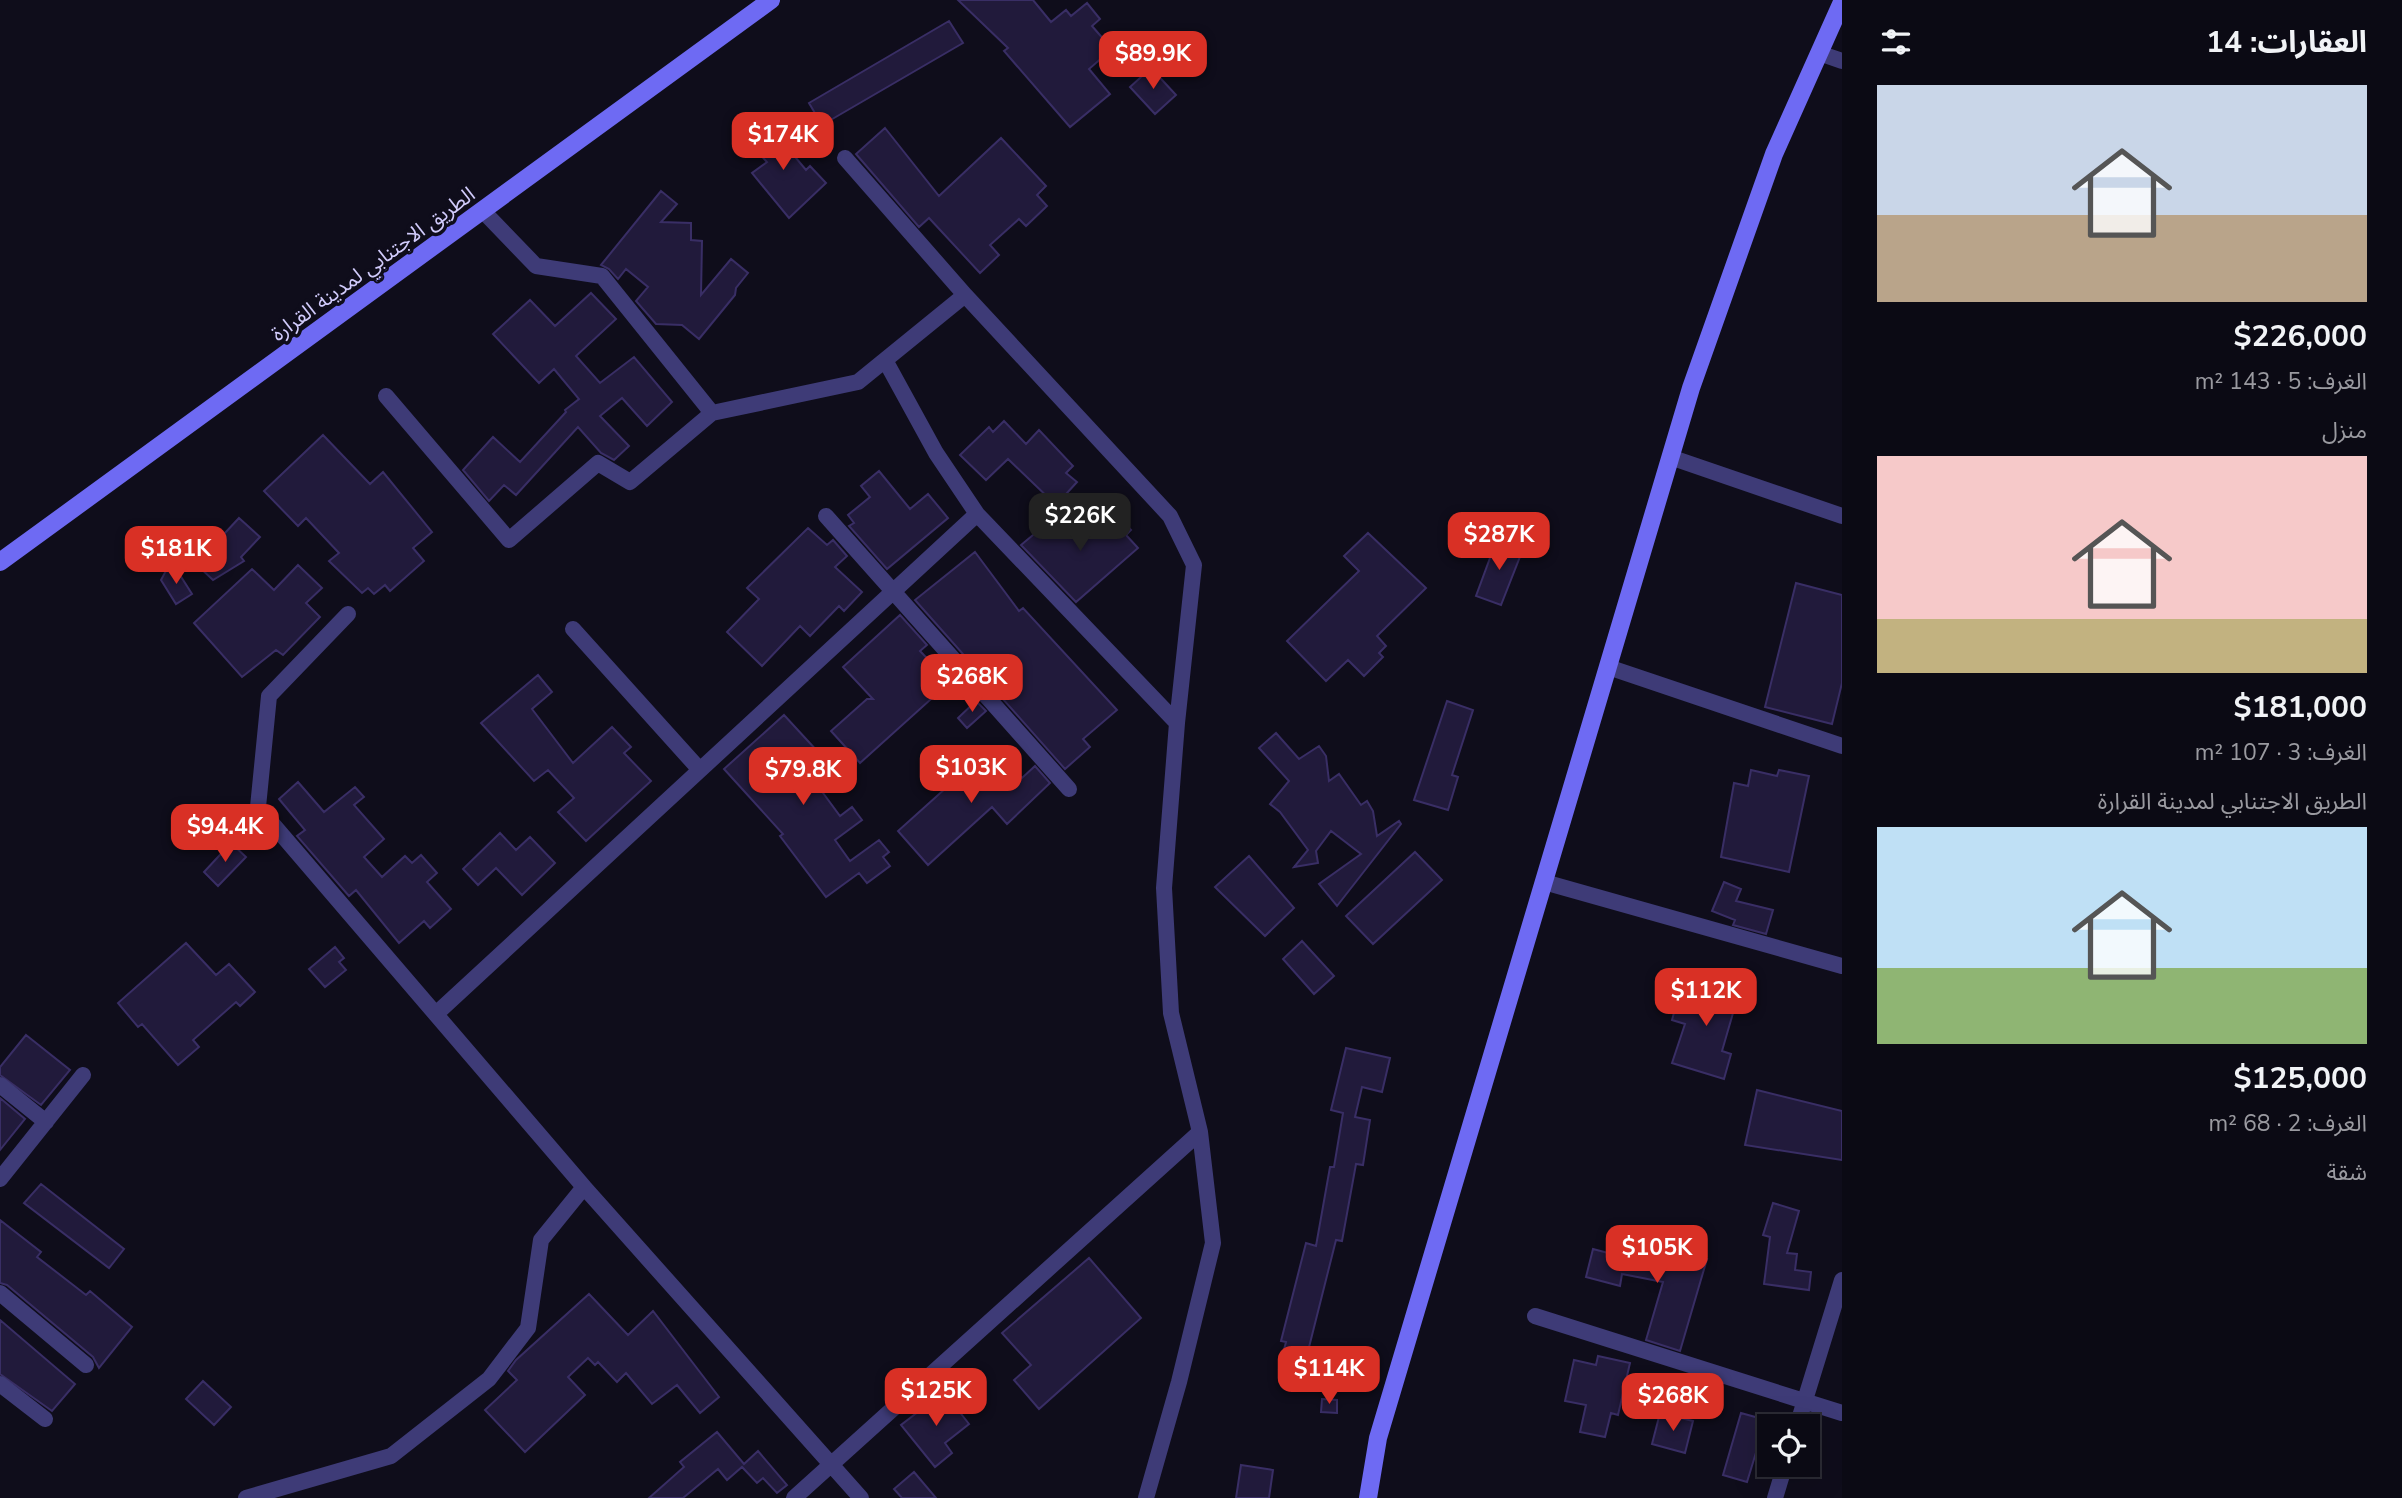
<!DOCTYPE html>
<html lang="ar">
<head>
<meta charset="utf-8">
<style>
  :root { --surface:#0b0a14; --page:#191822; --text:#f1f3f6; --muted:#9a9aa0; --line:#2b2b34; --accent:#d93025 }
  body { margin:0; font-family:"Nunito Sans","Noto Sans Arabic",sans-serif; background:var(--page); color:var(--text); direction:rtl; height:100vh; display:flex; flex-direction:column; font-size:26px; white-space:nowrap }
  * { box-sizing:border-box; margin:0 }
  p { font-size:23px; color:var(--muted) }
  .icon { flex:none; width:38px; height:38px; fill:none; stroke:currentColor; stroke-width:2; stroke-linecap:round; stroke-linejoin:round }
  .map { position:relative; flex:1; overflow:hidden; direction:ltr }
  .sheet { display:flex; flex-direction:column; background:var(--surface); width:560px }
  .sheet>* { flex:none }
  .buttons { position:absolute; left:1757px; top:1414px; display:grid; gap:14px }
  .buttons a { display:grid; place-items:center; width:63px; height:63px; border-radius:0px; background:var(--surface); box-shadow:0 7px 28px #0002,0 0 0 2px var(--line); font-size:35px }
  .price { position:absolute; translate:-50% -60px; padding:0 16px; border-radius:14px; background:var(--accent); color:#fff; font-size:23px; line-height:46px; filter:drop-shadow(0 2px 4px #0008) }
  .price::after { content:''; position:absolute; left:50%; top:42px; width:21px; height:16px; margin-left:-10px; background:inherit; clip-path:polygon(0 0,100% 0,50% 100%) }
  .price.selected { background:#222; color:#fff }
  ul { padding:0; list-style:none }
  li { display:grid; align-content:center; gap:14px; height:371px; padding:0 35px }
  li span { display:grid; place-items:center; height:217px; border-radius:0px; color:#555 }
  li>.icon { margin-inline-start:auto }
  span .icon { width:126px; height:126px; fill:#fffc; stroke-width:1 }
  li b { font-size:30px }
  h2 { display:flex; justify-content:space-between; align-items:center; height:84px; padding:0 35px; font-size:30px }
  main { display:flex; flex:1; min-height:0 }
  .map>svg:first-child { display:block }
  .building { fill:#211a3b; stroke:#392e65; stroke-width:2 }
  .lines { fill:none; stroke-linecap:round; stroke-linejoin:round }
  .street { stroke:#3e3b77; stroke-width:16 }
  .secondary { stroke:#6e6af3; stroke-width:18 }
  .labels { text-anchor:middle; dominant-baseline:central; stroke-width:7; stroke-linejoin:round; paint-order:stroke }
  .street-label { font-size:21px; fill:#d1cbfb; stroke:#0f0d1b }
</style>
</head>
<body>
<main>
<section class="sheet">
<h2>العقارات: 14<svg class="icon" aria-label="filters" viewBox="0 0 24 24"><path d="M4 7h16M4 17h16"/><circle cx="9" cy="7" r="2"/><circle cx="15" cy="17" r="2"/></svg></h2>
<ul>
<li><span style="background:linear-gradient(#c9d6e8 60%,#b9a48a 0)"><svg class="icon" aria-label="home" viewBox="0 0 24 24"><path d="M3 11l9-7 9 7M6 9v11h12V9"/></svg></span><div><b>$226,000</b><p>الغرف: 5 · 143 m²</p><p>منزل</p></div></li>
<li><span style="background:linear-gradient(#f6c9c9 75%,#c2b280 0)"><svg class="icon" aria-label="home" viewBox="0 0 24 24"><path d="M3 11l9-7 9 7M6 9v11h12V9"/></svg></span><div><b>$181,000</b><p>الغرف: 3 · 107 m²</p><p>الطريق الاجتنابي لمدينة القرارة</p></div></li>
<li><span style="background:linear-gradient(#bfe0f5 65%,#8fb573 0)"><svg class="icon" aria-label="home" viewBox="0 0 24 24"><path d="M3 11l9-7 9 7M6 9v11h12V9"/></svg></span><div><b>$125,000</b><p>الغرف: 2 · 68 m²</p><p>شقة</p></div></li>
</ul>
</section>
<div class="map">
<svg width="1842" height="1498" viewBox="0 0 1842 1498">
  <rect width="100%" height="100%" fill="#0f0d1b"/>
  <path class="building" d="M 958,0 L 1033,0 L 1051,22 L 1066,10 L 1071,16 L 1087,3 L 1100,19 L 1092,26 L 1112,49 L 1089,69 L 1110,94 L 1070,127 L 1004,51 L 1008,48 Z
    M 949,21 L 963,43 L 822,125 L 809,103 Z
    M 1151,68 L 1176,95 L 1155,114 L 1130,87 Z
    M 765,121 L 806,170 L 810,166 L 826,183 L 789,218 L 752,173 L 767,162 L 746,139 Z
    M 885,128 L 939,196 L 1001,138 L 1046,186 L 1037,195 L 1047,206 L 1026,226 L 1019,219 L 990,245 L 999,255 L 980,273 L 929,218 L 919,227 L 856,154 Z
    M 661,191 L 677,204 L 661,222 L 691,223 L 691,240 L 702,241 L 701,295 L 731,259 L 748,273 L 736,288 L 735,295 L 699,339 L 682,325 L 656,324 L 636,301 L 648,287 L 626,269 L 618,279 L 609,269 L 601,265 Z
    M 591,293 L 616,319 L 576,356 L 600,383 L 634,357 L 672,402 L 647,426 L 622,398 L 600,416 L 629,446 L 614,460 L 601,453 L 578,427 L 516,495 L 504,485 L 489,501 L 463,470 L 493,437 L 520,462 L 566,412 L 565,410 L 579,399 L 554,369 L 539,383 L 493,334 L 530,300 L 555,326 Z
    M 1004,421 L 1026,444 L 1039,430 L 1073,466 L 1066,473 L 1077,482 L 1056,505 L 1008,459 L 986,480 L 960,455 L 989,427 L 993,432 Z
    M 323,435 L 370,484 L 383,472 L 432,532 L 413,548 L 424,561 L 390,591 L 385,585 L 374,594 L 368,588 L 362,593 L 329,561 L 339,553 L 306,518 L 298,526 L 264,491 Z
    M 879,471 L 910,509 L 928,494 L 948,518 L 887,569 L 849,526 L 854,523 L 848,515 L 870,497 L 861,486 Z
    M 1115,512 L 1131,530 L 1126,535 L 1138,548 L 1076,602 L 1021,545 L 1057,515 L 1080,542 Z
    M 239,518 L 260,537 L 241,557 L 244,561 L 213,580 L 196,564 Z
    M 808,528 L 827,545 L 833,540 L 847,556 L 835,567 L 862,592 L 844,611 L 839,606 L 810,636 L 800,626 L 762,666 L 727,632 L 759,599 L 747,588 Z
    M 1368,533 L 1426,588 L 1377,636 L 1386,646 L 1379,653 L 1383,657 L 1364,676 L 1348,660 L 1326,681 L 1287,641 L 1359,571 L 1344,556 Z
    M 1497,539 L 1523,549 L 1501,605 L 1476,596 Z
    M 975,552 L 1019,611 L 1023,608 L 1117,710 L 1083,739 L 1090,747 L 1065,769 L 915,600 Z
    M 298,565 L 322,588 L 306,603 L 320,617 L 283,655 L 276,650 L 242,677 L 194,623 L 252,569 L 274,590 Z
    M 168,567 L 178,572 L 192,594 L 176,604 L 161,580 Z
    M 1796,583 L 1842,595 L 1842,683 L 1832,724 L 1765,707 Z
    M 900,615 L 927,645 L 920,651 L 943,675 L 934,684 L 940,691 L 860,763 L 831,731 L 867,699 L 873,699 L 843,667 Z
    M 538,675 L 552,692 L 532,709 L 573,763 L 612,727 L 631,747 L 624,753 L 651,781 L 586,841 L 558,812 L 574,798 L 548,770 L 534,781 L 481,723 Z
    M 976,701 L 986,711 L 967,728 L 958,718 Z
    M 1447,701 L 1473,710 L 1452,775 L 1458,777 L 1448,810 L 1414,800 Z
    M 784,715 L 819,753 L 809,762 L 822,776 L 815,782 L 840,816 L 852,807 L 862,820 L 835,840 L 850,861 L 879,840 L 889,852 L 883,857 L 890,866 L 867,883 L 859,873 L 826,897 L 780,836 L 783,834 L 724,769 Z
    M 1276,733 L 1299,759 L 1319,746 L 1326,756 L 1329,781 L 1339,774 L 1361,805 L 1367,801 L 1373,811 L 1377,836 L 1399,821 L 1401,824 L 1337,906 L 1319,884 L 1361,854 L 1331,831 L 1316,851 L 1318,863 L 1294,867 L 1308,850 L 1280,812 L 1270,804 L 1289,781 L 1259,748 Z
    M 993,751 L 1022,778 L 1035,766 L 1050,783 L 1007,824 L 992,807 L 928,865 L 898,831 L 966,770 L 969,773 Z
    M 1751,770 L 1777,776 L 1779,770 L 1809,776 L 1789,872 L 1721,857 L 1734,783 L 1748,786 Z
    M 298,782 L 324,812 L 355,787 L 364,797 L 354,805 L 384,839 L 364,857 L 382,877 L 405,856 L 412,863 L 421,855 L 437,873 L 427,882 L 451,909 L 430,928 L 424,921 L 399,943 L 356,890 L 349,896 L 297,836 L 305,830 L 279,799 Z
    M 500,833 L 516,850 L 530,837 L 555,863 L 522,895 L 496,868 L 478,885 L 463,869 Z
    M 231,843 L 246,857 L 218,886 L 204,872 Z
    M 1415,852 L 1442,880 L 1373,944 L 1346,916 Z
    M 1249,856 L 1294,908 L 1265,936 L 1215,887 Z
    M 1724,882 L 1741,889 L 1736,901 L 1773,910 L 1766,934 L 1733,925 L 1735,920 L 1712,911 Z
    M 1302,941 L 1334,976 L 1314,994 L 1283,959 Z
    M 186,943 L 216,975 L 229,964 L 255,992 L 240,1006 L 236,1002 L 193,1040 L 199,1047 L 178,1065 L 142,1024 L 138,1027 L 118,1003 Z
    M 335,947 L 344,958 L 339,962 L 346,970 L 325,987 L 309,969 Z
    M 1716,975 L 1742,982 L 1722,1051 L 1731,1054 L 1724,1079 L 1672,1063 L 1685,1024 L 1672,1020 L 1680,991 L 1709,999 Z
    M 26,1035 L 70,1070 L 41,1105 L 0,1075 L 0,1067 Z
    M 1346,1048 L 1390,1058 L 1382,1092 L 1362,1087 L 1355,1117 L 1370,1120 L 1363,1165 L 1356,1164 L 1342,1241 L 1336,1240 L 1302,1375 L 1279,1369 L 1286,1342 L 1281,1341 L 1306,1243 L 1316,1246 L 1330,1167 L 1334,1167 L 1343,1113 L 1331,1110 Z
    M 1757,1090 L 1842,1111 L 1842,1160 L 1745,1145 Z
    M 0,1098 L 25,1119 L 0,1150 Z
    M 41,1184 L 124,1249 L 109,1268 L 24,1203 Z
    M 1773,1203 L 1799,1211 L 1787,1253 L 1797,1254 L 1795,1270 L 1811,1272 L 1809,1290 L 1764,1284 L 1770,1237 L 1763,1235 Z
    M 0,1220 L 41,1252 L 37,1257 L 86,1295 L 90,1291 L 132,1327 L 99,1368 L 93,1357 L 7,1285 L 0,1283 Z
    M 1635,1239 L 1707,1259 L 1680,1351 L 1646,1340 L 1663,1282 L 1622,1274 L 1620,1286 L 1586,1277 L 1593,1249 L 1631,1259 Z
    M 1089,1258 L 1141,1318 L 1039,1409 L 1014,1380 L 1031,1365 L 1002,1333 Z
    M 589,1294 L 628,1335 L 653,1311 L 719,1397 L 700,1413 L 677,1385 L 652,1404 L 626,1373 L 617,1382 L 598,1362 L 595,1365 L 588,1358 L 568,1377 L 585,1395 L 525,1452 L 485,1410 L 517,1380 L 508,1371 L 516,1360 Z
    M 0,1320 L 75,1384 L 52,1411 L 0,1374 Z
    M 1598,1356 L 1630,1363 L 1618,1415 L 1611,1413 L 1605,1437 L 1580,1432 L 1586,1405 L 1565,1401 L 1574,1360 L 1596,1365 Z
    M 203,1381 L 231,1407 L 214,1425 L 186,1399 Z
    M 944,1392 L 969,1424 L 945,1443 L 952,1453 L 935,1467 L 901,1425 Z
    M 1322,1399 L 1337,1400 L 1337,1413 L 1321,1412 Z
    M 1660,1413 L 1693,1421 L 1685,1453 L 1652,1444 Z
    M 1741,1413 L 1766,1420 L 1747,1482 L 1723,1475 Z
    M 717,1432 L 744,1464 L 758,1451 L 787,1485 L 777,1493 L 763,1478 L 757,1483 L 742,1467 L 727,1480 L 718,1469 L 683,1498 L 649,1498 L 684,1467 L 680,1462 Z
    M 1241,1465 L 1273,1470 L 1269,1498 L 1236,1498 Z
    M 914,1472 L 936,1498 L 902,1498 L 894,1489 Z"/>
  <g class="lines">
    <path class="street" d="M 1819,53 L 1842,61
      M 483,211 L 536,266 L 602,276 L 712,413 L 858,382 L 965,295 L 845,158
      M 965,295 L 1170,516 L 1194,565 L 1177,723 L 1164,888 L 1171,1013 L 1200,1132 L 1213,1243 L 1179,1382 L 1146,1498
      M 885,360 L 936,453 L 977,514 L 1177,723
      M 386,396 L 509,540 L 598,463 L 630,482 L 712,413
      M 1670,457 L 1842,516
      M 826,516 L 1069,789
      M 348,614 L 269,696 L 258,807 L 584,1187
      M 573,629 L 700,770
      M 1608,667 L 1842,746
      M 1544,882 L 1842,966
      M 436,1014 L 977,514
      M 0,1085 L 46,1122
      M 0,1179 L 83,1075
      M 0,1293 L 86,1365
      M 1535,1316 L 1842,1413
      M 0,1384 L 45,1419
      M 1797,1426 L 1842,1280
      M 246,1498 L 391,1456 L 489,1379 L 528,1328 L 541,1240 L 584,1187 L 861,1498
      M 794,1498 L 1200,1132
      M 1775,1498 L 1785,1465"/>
    <path class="secondary" d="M 0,562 L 771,0
      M 1368,1498 L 1378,1438 L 1691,388 L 1774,154 L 1842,2"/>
  </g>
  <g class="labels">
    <g class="street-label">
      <text transform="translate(373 264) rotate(-36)">الطريق الاجتنابي لمدينة القرارة</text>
    </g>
  </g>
</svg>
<div class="buttons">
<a><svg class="icon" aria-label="locate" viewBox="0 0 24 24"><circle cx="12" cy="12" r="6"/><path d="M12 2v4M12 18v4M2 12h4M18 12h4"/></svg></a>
</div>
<b class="price" style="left:1153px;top:91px">$89.9K</b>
<b class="price" style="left:783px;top:172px">$174K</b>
<b class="price selected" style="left:1080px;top:553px">$226K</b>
<b class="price" style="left:1499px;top:572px">$287K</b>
<b class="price" style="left:176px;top:586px">$181K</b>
<b class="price" style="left:972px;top:714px">$268K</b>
<b class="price" style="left:971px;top:805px">$103K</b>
<b class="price" style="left:803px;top:807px">$79.8K</b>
<b class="price" style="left:225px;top:864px">$94.4K</b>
<b class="price" style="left:1706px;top:1028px">$112K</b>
<b class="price" style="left:1657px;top:1285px">$105K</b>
<b class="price" style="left:1329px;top:1406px">$114K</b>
<b class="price" style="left:936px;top:1428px">$125K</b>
<b class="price" style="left:1673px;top:1433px">$268K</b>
</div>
</main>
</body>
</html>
